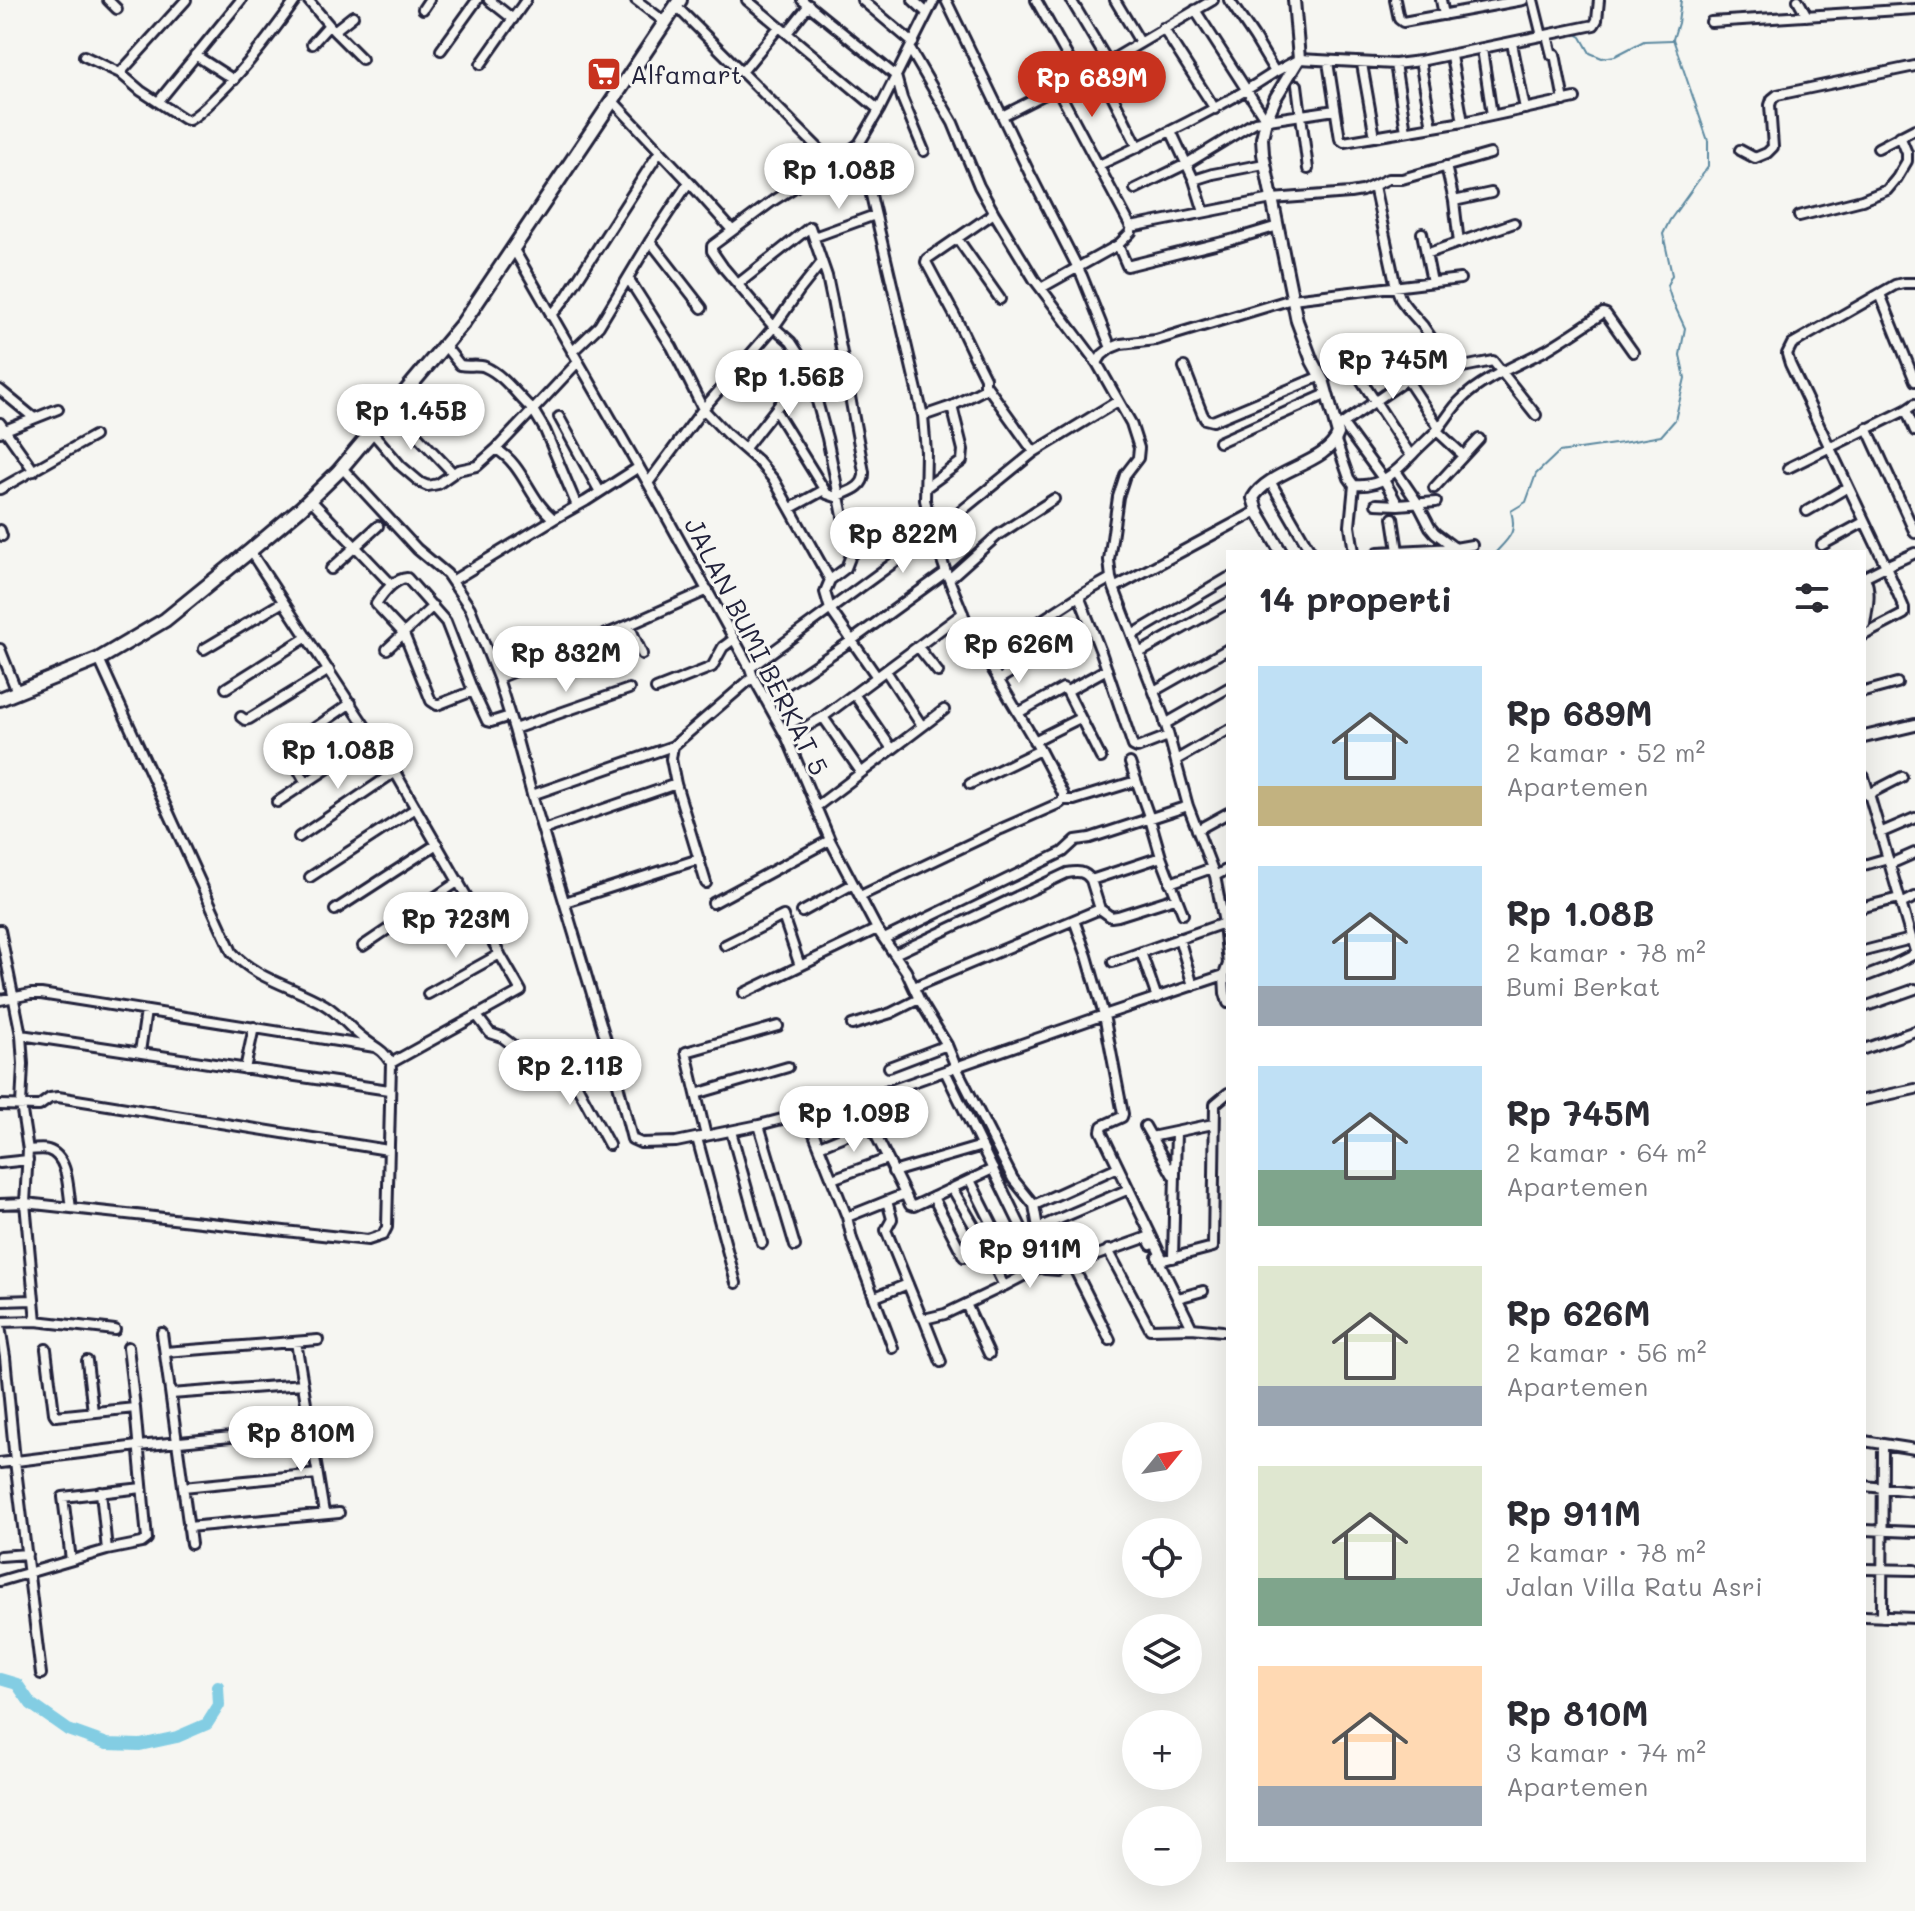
<!DOCTYPE html>
<html lang="id">
<head>
<meta charset="utf-8">
<style>
  :root { --surface:#fff; --page:#f2f2f3; --text:#2b2b33; --muted:#7c7c81; --accent:#c8321e }
  body { margin:0; font-family:Mali,sans-serif; background:var(--page); color:var(--text); height:100vh; display:flex; flex-direction:column; font-size:30px; white-space:nowrap }
  * { box-sizing:border-box; margin:0 }
  p { font-size:26px; color:var(--muted) }
  .icon { flex:none; width:44px; height:44px; fill:none; stroke:currentColor; stroke-width:2; stroke-linecap:round; stroke-linejoin:round }
  .map { position:relative; flex:1; overflow:hidden }
  .details { position:absolute; left:1226px; top:550px; width:640px; height:1312px; display:flex; flex-direction:column; background:var(--surface); border-radius:0px; box-shadow:0 8px 32px #0002 }
  .details>* { flex:none }
  .needle { width:52px; rotate:60deg }
  .fabs { position:absolute; left:1122px; top:1422px; display:grid; gap:16px }
  .fabs a { display:grid; place-items:center; width:80px; height:80px; border-radius:50%; background:var(--surface); box-shadow:0 8px 32px #0002; font-size:40px }
  .price { position:absolute; translate:-50% -68px; padding:0 18px; border-radius:28px; background:#fff; color:#222; font-size:26px; line-height:52px; filter:drop-shadow(0 2px 4px #0008) }
  .price::after { content:''; position:absolute; left:50%; top:48px; width:24px; height:18px; margin-left:-12px; background:inherit; clip-path:polygon(0 0,100% 0,50% 100%) }
  .price.selected { background:var(--accent); color:#fff }
  ul { padding:0; list-style:none }
  li { display:flex; align-items:center; gap:24px; height:200px; padding:0 32px }
  li span { display:grid; place-items:center; flex:none; width:224px; height:160px; border-radius:0px; color:#555 }
  li>.icon { margin-inline-start:auto }
  span .icon { width:96px; height:96px; fill:#fffc; stroke-width:1 }
  li b { font-size:34px }
  h2 { display:flex; justify-content:space-between; align-items:center; height:96px; padding:0 32px; font-size:34px }
  .map>svg:first-child { display:block }
  .lines { fill:none; stroke-linecap:round; stroke-linejoin:round }
  .stream { stroke:#5c89a0; stroke-width:2 }
  .river { stroke:#83cde3; stroke-width:12 }
  .minor-casing { stroke:#22223b; stroke-width:14 }
  .tertiary-casing { stroke:#22223b; stroke-width:16 }
  .primary-casing { stroke:#22223b; stroke-width:18 }
  .minor { stroke:#f6f6f2; stroke-width:8 }
  .tertiary { stroke:#f6f6f2; stroke-width:10 }
  .primary { stroke:#f6f6f2; stroke-width:12 }
  .labels { text-anchor:middle; dominant-baseline:central; stroke-width:6; stroke-linejoin:round; paint-order:stroke }
  .poi-label { font-size:26px; fill:#22223b; stroke:#f6f6f2; text-anchor:start }
  .street-label { font-size:26px; fill:#22223b; stroke:#f6f6f2 }
</style>
</head>
<body>
<div class="map">
<svg width="1915" height="1911" viewBox="0 0 1915 1911">
  <rect width="100%" height="100%" fill="#f6f6f2"/>
  <filter id="ink" filterUnits="userSpaceOnUse"><feTurbulence type="fractalNoise" baseFrequency=".0125" numOctaves="2"/><feDisplacementMap in="SourceGraphic" scale="16" xChannelSelector="R" yChannelSelector="G"/><feConvolveMatrix kernelMatrix="1 2 1 2 8 2 1 2 1" color-interpolation-filters="sRGB"/></filter>
  <g filter="url(#ink)">
    <g class="lines">
      <path class="stream" d="M 1574,33 L 1581,37 L 1590,53 L 1602,58 L 1615,56 L 1644,41 L 1672,40
        M 1496,552 C 1510,537 1517,532 1511,511 L 1526,502 L 1536,474 L 1559,452 L 1622,443 L 1661,436 L 1675,420 L 1685,378 L 1680,355 L 1685,328 L 1671,298 L 1667,285 L 1672,275 L 1663,234 L 1670,220 L 1708,167 L 1708,141 L 1673,39 L 1678,23 L 1681,0"/>
      <path class="river" d="M 0,1679 L 17,1684 L 31,1704 L 68,1730 L 107,1744 L 140,1745 L 177,1737 L 207,1724 L 219,1705 L 218,1686"/>
      <g class="minor-casing">
        <path id="minor" d="M 108,0 L 117,9
          M 308,0 L 334,31 L 362,59
          M 489,0 L 513,19
          M 636,0 L 665,22
          M 747,0 L 879,110
          M 802,0 L 896,76 L 902,98 L 924,151
          M 862,0 L 913,43
          M 913,0 L 927,13
          M 946,0 L 1030,174 L 1082,276 L 1111,348
          M 1036,0 L 1079,77
          M 1071,0 L 1108,62
          M 1115,0 L 1140,42
          M 1395,0 L 1399,19 L 1403,22 L 1523,0
          M 1441,0 L 1444,15
          M 1533,0 L 1542,36
          M 1798,0 L 1807,16
          M 676,6 L 833,163
          M 423,9 L 429,0
          M 1195,10 L 1266,120
          M 1711,22 L 1915,9
          M 1163,28 L 1215,109
          M 334,31 L 353,16
          M 787,33 L 809,5
          M 1547,35 L 1552,55 L 1555,54 L 1564,101
          M 1512,43 L 1525,109
          M 312,44 L 329,25
          M 910,49 L 953,123 L 979,186 L 994,213 L 1034,279 L 1097,363 L 1131,423 L 1139,448 L 1138,458 L 1125,475 L 1118,497 L 1109,560 L 1111,578 L 1114,588
          M 1482,49 L 1492,115
          M 441,50 L 477,0
          M 195,55 L 234,80
          M 84,56 L 120,73 L 141,91 L 184,119 L 189,120 C 200,114 209,104 218,95 C 248,66 271,34 296,0
          M 1451,56 L 1463,122
          M 1420,61 L 1432,127
          M 1328,62 L 1340,139 L 1344,142 L 1463,122 L 1575,98
          M 481,64 L 526,0
          M 1362,64 L 1375,137
          M 1395,64 L 1406,131
          M 1098,67 L 1138,147
          M 742,72 L 779,27
          M 1275,72 L 1299,59 L 1395,64 L 1420,61 L 1594,25 L 1597,20 L 1599,0
          M 120,73 L 186,0
          M 1297,85 L 1308,169
          M 1057,88 L 1131,227
          M 612,100 L 689,182 L 732,230
          M 158,102 L 241,0
          M 1002,116 L 1108,62 L 1213,0
          M 1171,131 L 1194,180 L 1204,212
          M 859,144 L 923,416 L 926,452 L 925,500 L 933,534 L 946,572 L 971,633 L 1040,750 L 1063,794 L 1063,800 L 1074,800 L 1136,781
          M 1878,148 L 1915,129
          M 1740,150 L 1755,158 L 1767,153 L 1773,147 L 1770,105 L 1772,99 L 1777,95 L 1915,66
          M 1099,165 C 1159,137 1219,109 1275,72 L 1254,37 L 1229,0
          M 1446,166 L 1454,201 L 1459,243
          M 1194,180 L 1213,174 L 1264,164
          M 1374,186 L 1396,287 L 1401,300 L 1407,308 L 1423,326 L 1445,358 L 1451,363 L 1463,367 L 1493,361 L 1536,415
          M 1135,189 L 1186,164 L 1255,122 L 1335,110
          M 1454,201 L 1491,193
          M 1799,216 L 1862,200 L 1887,190 L 1897,178 L 1907,161 L 1907,153 L 1900,136
          M 1422,233 L 1432,282
          M 814,237 L 875,215
          M 957,238 L 1000,299
          M 650,241 L 702,308
          M 1118,245 L 1127,266 L 1235,239 L 1278,226
          M 513,248 L 648,483 L 750,668 L 753,677 L 787,738 L 830,840 L 877,929 L 906,971 L 919,999 L 947,1045 L 956,1067 L 1013,1179 L 1034,1205 L 1038,1228 L 1058,1270
          M 1426,254 L 1514,223
          M 628,278 L 672,347 L 703,409 L 727,434 L 758,461 L 774,480 L 830,580
          M 738,284 L 810,227 L 827,276 L 832,300 L 864,472 C 865,488 849,491 836,497 L 827,494 L 775,410
          M 1041,288 L 1118,245 L 1131,232 L 1131,227 L 1272,199 L 1350,193 L 1362,191 L 1388,179 L 1402,179 L 1490,154
          M 1880,294 L 1915,381
          M 551,316 L 565,299 L 660,151
          M 445,346 L 460,365 C 468,367 478,364 485,367 C 504,375 518,397 533,410 L 578,362
          M 1385,346 L 1439,428
          M 572,352 L 599,326 L 650,241 L 689,182
          M 1097,363 L 1102,355 L 1111,348 L 1121,344 L 1156,340 L 1292,299 L 1460,279
          M 1350,363 L 1411,456
          M 1184,367 L 1202,413 L 1205,419 L 1213,421 L 1321,376
          M 986,385 L 1034,452 L 1118,401
          M 0,390 L 34,418
          M 392,409 L 453,473
          M 1906,410 L 1915,431
          M 923,416 L 952,406 L 985,389 L 985,378 L 979,366 L 956,318 L 926,262 L 927,259 L 994,213
          M 559,417 L 600,492
          M 0,423 L 34,471
          M 1343,424 L 1384,480 L 1398,505 L 1436,502
          M 1341,425 L 1406,380
          M 1867,428 L 1915,533
          M 1437,431 L 1463,455
          M 0,432 L 58,409
          M 372,432 L 401,466 L 421,483 L 428,486 L 438,484 L 458,470 L 477,466 L 496,449 C 524,465 529,500 554,519 L 586,501 L 639,467
          M 1336,441 L 1349,478 L 1354,485 C 1380,488 1396,472 1412,455 C 1420,446 1430,438 1438,429 C 1446,420 1452,408 1461,400 C 1481,379 1520,364 1546,350 C 1565,339 1584,326 1603,313 L 1606,314 L 1633,352
          M 1219,442 L 1327,394
          M 745,448 L 808,368
          M 496,449 L 533,410 L 545,430 L 577,506
          M 342,468 L 417,549 L 447,574 L 470,608 L 498,678 L 514,729 L 532,795 L 611,1057 L 632,1139 L 641,1143 L 676,1142 L 759,1125 L 882,1093 L 1104,1015 L 1224,975
          M 1788,468 L 1906,410 L 1915,404
          M 1396,471 L 1417,502 L 1430,527 L 1435,533 L 1455,548 L 1472,545
          M 1270,481 L 1311,552
          M 648,483 L 703,409 L 774,327 L 799,291 L 822,262
          M 925,488 L 962,461 L 963,450 L 952,406
          M 1434,488 L 1479,439
          M 0,489 L 94,436
          M 310,499 L 392,585
          M 1376,504 L 1398,505
          M 791,508 L 824,490
          M 1807,511 L 1848,487
          M 1393,518 L 1398,551
          M 0,530 L 2,536
          M 1822,545 L 1864,522
          M 250,551 L 395,772 L 521,991 L 391,1063
          M 1354,552 L 1350,526 L 1354,485
          M 1378,552 L 1455,548
          M 851,555 L 827,438 L 808,368 L 791,342 L 774,327 L 723,267 L 712,251 L 712,246 L 774,200 L 833,163 L 859,144 L 879,110 L 934,0
          M 331,569 L 378,526
          M 1864,577 L 1886,566 L 1790,364 L 1787,354 L 1792,344 L 1895,285 L 1903,283 L 1915,283
          M 949,579 L 998,535 L 1054,499
          M 452,581 L 554,519
          M 1079,596 L 1101,652 L 1133,746 L 1137,748 L 1168,736
          M 629,625 L 642,654
          M 1132,635 L 1228,578
          M 1864,635 L 1904,614 L 1904,608 L 1886,566 L 1915,553
          M 918,647 L 938,672
          M 0,649 L 17,692
          M 204,649 L 283,602
          M 387,649 L 433,606
          M 1139,653 L 1228,603
          M 985,657 L 1079,596 L 1111,578
          M 750,668 L 933,534 L 1034,452
          M 886,671 L 922,726
          M 877,677 L 830,609 L 825,592 L 830,580 L 846,568 L 851,555 L 878,531
          M 498,678 L 629,625 L 708,590
          M 998,680 L 1043,652
          M 226,688 L 307,637
          M 656,689 L 712,667 L 723,647 L 734,639
          M 473,691 L 437,705 L 431,701 L 404,634 L 376,604 C 383,593 394,579 407,578 L 446,622 L 473,691 L 487,721 L 491,722 L 510,716
          M 1067,691 L 1101,758
          M 1154,691 L 1228,649
          M 1864,692 L 1897,683
          M 854,694 L 892,749
          M 765,699 L 851,641 L 946,572
          M 1018,713 L 1063,688 L 1067,691 L 1107,669
          M 241,717 L 245,720 L 249,719 L 329,670
          M 823,717 L 861,772
          M 1165,724 L 1228,688
          M 514,729 L 629,689
          M 787,738 L 823,717 L 963,613
          M 1034,741 L 1080,718
          M 1176,760 L 1228,730
          M 1130,763 L 1150,819 L 1161,857 L 1183,914
          M 1864,777 L 1915,951
          M 306,783 L 286,748 L 351,703
          M 970,784 L 1040,750
          M 532,795 L 673,746
          M 1867,795 L 1902,777
          M 277,802 L 374,738
          M 816,807 L 944,710
          M 543,830 L 676,784
          M 1197,830 L 1228,813
          M 1880,833 L 1915,818
          M 299,837 L 395,772
          M 1890,864 L 1915,853
          M 1864,865 L 1888,858
          M 1215,876 L 1228,869
          M 310,877 L 416,808
          M 1091,880 L 1100,909
          M 706,883 L 676,784 L 671,759 L 673,746 L 753,677
          M 1170,883 L 1212,868
          M 860,896 L 1001,829 L 1060,803 L 1063,800
          M 565,902 L 699,859
          M 713,903 L 830,840
          M 1901,904 L 1915,897
          M 1864,907 L 1899,898
          M 335,910 L 437,844
          M 802,912 L 853,884
          M 1074,920 L 1087,956 L 1104,1015 L 1123,1114 L 1122,1117 L 1102,1126 L 1101,1131 L 1163,1260
          M 0,930 L 21,1035 L 23,1064 L 21,1105 L 28,1150 L 25,1203 L 36,1321
          M 1179,938 L 1193,986
          M 884,939 L 1063,852 L 1076,840 L 1090,838 L 1188,806
          M 725,945 L 783,916 L 800,966
          M 363,946 L 459,881
          M 1864,951 L 1911,939
          M 1141,952 L 1157,998
          M 895,954 L 1067,873 C 1078,871 1085,871 1091,880 L 1161,857
          M 1113,962 L 1227,922
          M 1864,977 L 1885,969 L 1915,954
          M 914,987 L 1100,909 L 1111,917 L 1118,916 L 1175,898
          M 744,993 L 877,929
          M 428,994 L 500,954
          M 0,1000 L 31,994 L 41,994 L 375,1047
          M 1228,1003 L 1225,993 L 1224,975 L 1228,964 L 1224,923 L 1215,876 L 1188,806 L 1164,718 L 1114,588 L 1257,511
          M 1864,1007 L 1915,989
          M 477,1016 L 490,1033 L 502,1037 L 523,1053 L 535,1055 L 560,1054 L 609,1145
          M 852,1025 L 891,1013 L 919,999
          M 21,1035 L 389,1090
          M 1864,1049 L 1915,1031
          M 140,1052 L 146,1011
          M 889,1067 L 947,1045
          M 245,1069 L 254,1027
          M 945,1071 L 1037,1260 L 1045,1269 L 1058,1270
          M 696,1094 L 686,1052 L 778,1026
          M 858,1099 L 905,1194 L 887,1201 L 892,1219 L 886,1230 L 920,1314 L 924,1319 L 945,1314 L 1004,1286 L 977,1231 L 952,1188
          M 1864,1100 L 1915,1089
          M 0,1105 L 39,1106 L 50,1098 L 58,1097 L 388,1150
          M 806,1114 L 847,1217 L 852,1239 L 893,1348
          M 759,1125 L 795,1246
          M 1145,1126 L 1172,1174
          M 731,1131 L 762,1243
          M 706,1136 L 696,1094 L 788,1067
          M 1151,1137 L 1213,1124
          M 697,1138 L 736,1283
          M 819,1146 L 871,1125
          M 28,1150 C 34,1150 43,1148 48,1150 C 69,1156 68,1191 71,1208 L 368,1240 L 383,1235 L 387,1227 L 391,1063 C 382,1048 375,1048 363,1038 C 349,1028 340,1014 325,1005 C 295,987 255,979 232,952 L 99,659
          M 0,1163 L 28,1160
          M 893,1172 L 982,1146
          M 832,1179 L 887,1159
          M 970,1180 L 999,1238
          M 905,1194 L 910,1205 L 914,1206 L 993,1169
          M 933,1197 L 964,1257
          M 0,1204 L 25,1203 L 71,1208
          M 1034,1205 L 1118,1167
          M 847,1217 L 887,1201
          M 1038,1228 L 1129,1189
          M 1108,1250 L 1150,1329 L 1192,1328 L 1222,1331
          M 1157,1257 L 1192,1328
          M 1173,1258 L 1176,1132
          M 1160,1261 L 1213,1247 L 1215,1104 L 1228,1093
          M 1004,1286 L 1042,1266
          M 875,1297 L 908,1284
          M 1178,1298 L 1203,1291
          M 0,1301 L 34,1300
          M 966,1304 L 989,1354
          M 924,1319 L 941,1362
          M 0,1322 L 36,1321 L 115,1330
          M 0,1326 L 5,1357 L 15,1461 L 41,1674
          M 162,1333 L 191,1544
          M 1110,1340 L 1072,1264 L 1145,1238 L 1147,1237 L 1151,1245
          M 296,1342 L 324,1513
          M 46,1349 L 54,1413 L 56,1416 L 135,1408
          M 165,1352 L 318,1340
          M 87,1361 L 93,1412
          M 171,1394 L 303,1384
          M 1864,1441 L 1915,1449
          M 0,1463 L 138,1446 L 326,1428
          M 1864,1486 L 1915,1491
          M 183,1487 L 317,1474
          M 101,1492 L 107,1550
          M 188,1527 L 339,1513
          M 1864,1530 L 1915,1532
          M 0,1556 L 27,1554
          M 71,1560 L 63,1497 L 142,1488
          M 1864,1569 L 1915,1570
          M 0,1581 L 107,1550 L 142,1543 L 147,1539 L 135,1408 L 128,1347
          M 1864,1616 L 1915,1618
          M 1882,1617 L 1883,1444"/>
      </g>
      <g class="tertiary-casing">
        <path id="tertiary" d="M 1281,552 L 1257,511 L 1253,498 C 1270,469 1328,464 1338,434 L 1324,383 L 1312,361 L 1297,321 L 1263,154 L 1262,138 L 1266,120 L 1276,97 L 1299,59 L 1294,0
          M 1864,578 C 1871,591 1866,610 1864,624
          M 1864,737 L 1915,725"/>
      </g>
      <g class="primary-casing">
        <path id="primary" d="M 0,699 L 99,659 L 165,620 L 250,551 L 301,508 L 338,472 L 463,323 L 680,0"/>
      </g>
      <use href="#minor" class="minor"/>
      <use href="#tertiary" class="tertiary"/>
      <use href="#primary" class="primary"/>
    </g>
  </g>
  <defs>
    <g id="supermarket-square" transform="scale(1.8)"><rect x="-9" y="-9" width="18" height="18" rx="4" fill="#c8321e" stroke="#f6f6f2"/><path d="M-6-5.5h2.5l.6 2H6L4.5 2H-2.5L-4.4-4H-6ZM-1.5 3.2a1.3 1.3 0 1 0 .1 0ZM3 3.2a1.3 1.3 0 1 0 .1 0Z" fill="#fff"/></g>
  </defs>
  <g fill-rule="evenodd">
    <use href="#supermarket-square" x="604" y="74"/>
  </g>
  <g class="labels">
    <g class="poi-label">
      <text x="630" y="74">Alfamart</text>
    </g>
    <g class="street-label">
      <text transform="translate(757 646) rotate(63)">JALAN BUMI BERKAT 5</text>
    </g>
  </g>
</svg>
<div class="fabs">
<a><svg class="needle" viewBox="-14 -14 28 28"><path d="M0-13l5 13h-10z" fill="#e53935"/><path d="M0 13l5-13h-10z" fill="#7c7c81"/></svg></a>
<a><svg class="icon" aria-label="locate" viewBox="0 0 24 24"><circle cx="12" cy="12" r="6"/><path d="M12 2v4M12 18v4M2 12h4M18 12h4"/></svg></a>
<a><svg class="icon" aria-label="layers" viewBox="0 0 24 24"><path d="M12 4l9 5-9 5-9-5zM3 14l9 5 9-5"/></svg></a>
<a>+</a>
<a>−</a>
</div>
<b class="price selected" style="left:1092px;top:119px">Rp 689M</b>
<b class="price" style="left:839px;top:211px">Rp 1.08B</b>
<b class="price" style="left:1393px;top:401px">Rp 745M</b>
<b class="price" style="left:789px;top:418px">Rp 1.56B</b>
<b class="price" style="left:411px;top:452px">Rp 1.45B</b>
<b class="price" style="left:903px;top:575px">Rp 822M</b>
<b class="price" style="left:1019px;top:685px">Rp 626M</b>
<b class="price" style="left:566px;top:694px">Rp 832M</b>
<b class="price" style="left:338px;top:791px">Rp 1.08B</b>
<b class="price" style="left:456px;top:960px">Rp 723M</b>
<b class="price" style="left:570px;top:1107px">Rp 2.11B</b>
<b class="price" style="left:854px;top:1154px">Rp 1.09B</b>
<b class="price" style="left:1030px;top:1290px">Rp 911M</b>
<b class="price" style="left:301px;top:1474px">Rp 810M</b>
<section class="details">
<h2>14 properti<svg class="icon" aria-label="filters" viewBox="0 0 24 24"><path d="M4 7h16M4 17h16"/><circle cx="9" cy="7" r="2"/><circle cx="15" cy="17" r="2"/></svg></h2>
<ul>
<li><span style="background:linear-gradient(#bfe0f5 75%,#c2b280 0)"><svg class="icon" aria-label="home" viewBox="0 0 24 24"><path d="M3 11l9-7 9 7M6 9v11h12V9"/></svg></span><div><b>Rp 689M</b><p>2 kamar · 52 m²</p><p>Apartemen</p></div></li>
<li><span style="background:linear-gradient(#bfe0f5 75%,#9aa5b1 0)"><svg class="icon" aria-label="home" viewBox="0 0 24 24"><path d="M3 11l9-7 9 7M6 9v11h12V9"/></svg></span><div><b>Rp 1.08B</b><p>2 kamar · 78 m²</p><p>Bumi Berkat</p></div></li>
<li><span style="background:linear-gradient(#bfe0f5 65%,#7fa58c 0)"><svg class="icon" aria-label="home" viewBox="0 0 24 24"><path d="M3 11l9-7 9 7M6 9v11h12V9"/></svg></span><div><b>Rp 745M</b><p>2 kamar · 64 m²</p><p>Apartemen</p></div></li>
<li><span style="background:linear-gradient(#dfe7d0 75%,#9aa5b1 0)"><svg class="icon" aria-label="home" viewBox="0 0 24 24"><path d="M3 11l9-7 9 7M6 9v11h12V9"/></svg></span><div><b>Rp 626M</b><p>2 kamar · 56 m²</p><p>Apartemen</p></div></li>
<li><span style="background:linear-gradient(#dfe7d0 70%,#7fa58c 0)"><svg class="icon" aria-label="home" viewBox="0 0 24 24"><path d="M3 11l9-7 9 7M6 9v11h12V9"/></svg></span><div><b>Rp 911M</b><p>2 kamar · 78 m²</p><p>Jalan Villa Ratu Asri</p></div></li>
<li><span style="background:linear-gradient(#ffd9b3 75%,#9aa5b1 0)"><svg class="icon" aria-label="home" viewBox="0 0 24 24"><path d="M3 11l9-7 9 7M6 9v11h12V9"/></svg></span><div><b>Rp 810M</b><p>3 kamar · 74 m²</p><p>Apartemen</p></div></li>
</ul>
</section>
</div>
</body>
</html>
